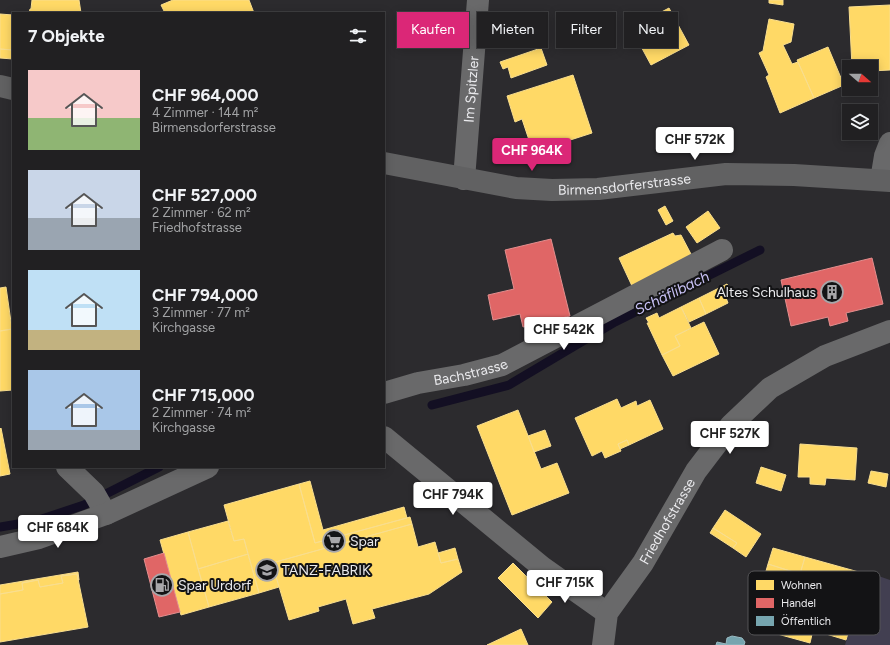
<!DOCTYPE html>
<html lang="de">
<head>
<meta charset="utf-8">
<style>
  :root { --surface:#212022; --page:#29282a; --text:#f1f3f6; --muted:#a2a3a5; --line:#3e3e40; --accent:#db2777 }
  body { margin:0; font-family:Figtree,sans-serif; background:var(--page); color:var(--text); height:100vh; display:flex; flex-direction:column; font-size:15px; white-space:nowrap }
  * { box-sizing:border-box; margin:0 }
  p { font-size:13px; color:var(--muted) }
  .icon { flex:none; width:22px; height:22px; fill:none; stroke:currentColor; stroke-width:2; stroke-linecap:round; stroke-linejoin:round }
  .map { position:relative; flex:1; overflow:hidden }
  .sheet { position:absolute; left:12px; top:12px; width:373px; height:456px; display:flex; flex-direction:column; background:var(--surface); border-radius:0px; box-shadow:0 2px 10px #0003,0 0 0 1px var(--line) }
  .sheet>* { flex:none }
  .hud { position:absolute; left:397px; top:12px; width:380px; height:36px; display:flex; gap:8px }
  .needle { width:26px; rotate:110deg }
  .buttons { position:absolute; left:842px; top:60px; display:grid; gap:8px }
  .buttons a { display:grid; place-items:center; width:36px; height:36px; border-radius:0px; background:var(--surface); box-shadow:0 2px 10px #0003,0 0 0 1px var(--line); font-size:20px }
  .price { position:absolute; translate:-50% -34px; padding:0 9px; border-radius:4px; background:#fff; color:#222; font-size:13px; line-height:26px; filter:drop-shadow(0 1px 2px #0008) }
  .price::after { content:''; position:absolute; left:50%; top:24px; width:12px; height:9px; margin-left:-6px; background:inherit; clip-path:polygon(0 0,100% 0,50% 100%) }
  .price.on { background:var(--accent); color:#fff }
  ul { padding:0; list-style:none }
  li { display:flex; align-items:center; gap:12px; height:100px; padding:0 16px }
  li span { display:grid; place-items:center; flex:none; width:112px; height:80px; border-radius:0px; color:#555 }
  li>.icon { margin-inline-start:auto }
  span .icon { width:48px; height:48px; fill:#fffc; stroke-width:1 }
  li b { font-size:17px }
  h2 { display:flex; justify-content:space-between; align-items:center; height:48px; padding:0 16px; font-size:17px }
  .tag { padding:0 14px; border-radius:0px; background:var(--surface); box-shadow:0 2px 10px #0003,0 0 0 1px var(--line); font-size:14px; line-height:36px }
  .tag.on { background:var(--accent); color:#fff }
  .map>svg:first-child { display:block }
  .green { fill:#423f51 }
  .homes { fill:#ffd966; stroke:#f9de8e }
  .shops { fill:#e06666; stroke:#e38e8e }
  .public { fill:#76a5af; stroke:#99bac2 }
  .lines { fill:none; stroke-linecap:round; stroke-linejoin:round }
  .stream { stroke:#130f23; stroke-width:9 }
  .minor { stroke:#69696a; stroke-width:22 }
  .major { stroke:#616162; stroke-width:22 }
  .labels { text-anchor:middle; dominant-baseline:central; stroke-width:4; stroke-linejoin:round; paint-order:stroke }
  .street-label { font-size:14px; fill:#eaeaed; stroke:#131315 }
  .poi-label { font-size:14px; fill:#eaeaed; stroke:#131315; text-anchor:start }
  .water-label { font-size:15px; font-style:italic; fill:#c8c1f6; stroke:#131315 }
  .key { fill:#131315; stroke:#545456; stroke-width:1 }
  .key-label { font-size:11px; fill:#eaeaed }
</style>
</head>
<body>
<div class="map">
<svg width="890" height="645" viewBox="0 0 890 645">
  <rect width="100%" height="100%" fill="#2c2b2e"/>
  <path class="green" d="M 867,572 L 890,580 L 890,645 L 845,645 Z"/>
  <path class="homes" d="M 32,0 L 79,0 L 81,13 L 29,13 L 30,9 L 31,9 Z
    M 173,0 L 249,0 L 254,13 L 165,13 L 161,5 Z
    M 769,0 L 783,0 L 783,5 L 769,3 Z
    M 890,5 L 890,70 L 871,71 L 871,67 L 852,67 L 849,7 Z
    M 669,8 L 689,45 L 651,65 L 631,28 Z
    M 0,14 L 13,15 L 13,50 L 0,49 Z
    M 769,19 L 794,24 L 791,42 L 783,45 L 792,64 L 798,62 L 814,98 L 780,113 L 766,77 L 769,75 L 759,53 L 763,51 Z
    M 828,47 L 844,85 L 814,98 L 797,60 Z
    M 541,48 L 547,65 L 511,78 L 508,67 L 503,69 L 500,62 Z
    M 0,49 L 13,50 L 13,59 L 0,58 Z
    M 573,75 L 592,133 L 533,152 L 522,119 L 515,122 L 507,96 Z
    M 665,206 L 673,221 L 666,225 L 658,210 Z
    M 708,211 L 720,228 L 697,243 L 686,227 Z
    M 673,233 L 675,236 L 681,235 L 692,256 L 632,286 L 619,258 Z
    M 727,284 L 731,292 L 725,295 L 728,303 L 706,314 L 699,298 Z
    M 6,287 L 12,329 L 0,331 L 0,288 Z
    M 699,298 L 706,314 L 689,322 L 681,307 Z
    M 681,307 L 691,328 L 675,336 L 680,346 L 662,355 L 647,323 L 649,323 L 646,318 L 657,313 L 659,318 Z
    M 704,322 L 719,354 L 673,376 L 662,355 L 680,346 L 675,336 Z
    M 12,329 L 13,390 L 0,391 L 0,331 Z
    M 617,399 L 621,408 L 636,401 L 637,406 L 650,400 L 663,429 L 629,445 L 627,440 L 618,444 L 621,451 L 605,458 L 602,451 L 592,456 L 575,418 Z
    M 518,410 L 541,469 L 557,463 L 569,493 L 512,515 L 477,426 Z
    M 1,428 L 10,474 L 0,476 L 0,429 Z
    M 545,430 L 551,446 L 534,452 L 528,436 Z
    M 627,440 L 629,445 L 620,449 L 618,444 Z
    M 800,444 L 857,448 L 855,480 L 826,478 L 825,485 L 810,484 L 810,477 L 798,477 Z
    M 761,467 L 786,475 L 781,491 L 756,483 Z
    M 871,471 L 888,474 L 886,487 L 868,483 Z
    M 310,481 L 323,530 L 404,507 L 407,518 L 315,543 L 299,484 Z
    M 299,484 L 315,543 L 410,517 L 412,524 L 272,563 L 279,587 L 259,593 L 244,539 L 234,541 L 224,505 Z
    M 725,510 L 761,534 L 746,557 L 733,548 L 737,543 L 713,528 Z
    M 228,521 L 234,541 L 244,539 L 248,554 L 198,569 L 188,532 Z
    M 412,524 L 418,547 L 435,542 L 441,563 L 458,559 L 462,572 L 429,594 L 372,609 L 375,618 L 353,624 L 346,599 L 318,607 L 319,611 L 289,620 L 272,563 Z
    M 713,528 L 737,543 L 733,548 L 710,533 Z
    M 188,532 L 209,607 L 181,615 L 160,540 Z
    M 455,548 L 458,559 L 441,563 L 438,553 Z
    M 773,548 L 805,557 L 800,574 L 768,564 Z
    M 248,554 L 259,593 L 209,607 L 198,569 Z
    M 805,557 L 866,574 L 846,640 L 813,630 L 810,643 L 763,630 L 767,617 L 754,613 L 768,564 L 800,574 Z
    M 513,563 L 552,602 L 538,618 L 498,578 Z
    M 78,572 L 79,580 L 78,580 L 77,574 L 61,576 L 63,583 L 40,587 L 38,580 L 22,583 L 23,590 L 0,594 L 0,585 Z
    M 77,574 L 88,627 L 0,642 L 0,594 L 23,590 L 22,583 L 38,580 L 40,587 L 63,583 L 61,576 Z
    M 521,629 L 528,645 L 487,645 Z"/>
  <path class="shops" d="M 551,239 L 570,316 L 523,327 L 520,314 L 493,320 L 488,295 L 514,289 L 505,250 Z
    M 872,258 L 883,304 L 846,313 L 848,321 L 830,326 L 828,317 L 791,326 L 781,280 Z
    M 164,553 L 180,612 L 159,617 L 144,559 Z"/>
  <path class="public" d="M 732,636 L 742,638 L 745,642 L 744,645 L 716,645 L 717,642 L 726,644 L 727,638 Z"/>
  <g class="lines">
    <path class="stream" d="M 432,405 L 509,385 L 615,322 L 760,250
      M 0,527 L 36,521 L 84,505 L 159,467"/>
    <g class="minor">
      <path id="s1" d="M 464,179 L 478,0"/>
      <path d="M 881,180 L 885,156 L 890,143"/>
      <path id="s2" d="M 384,393 L 418,383 L 464,375 L 502,365 L 722,250"/>
      <path d="M 384,437 L 542,567 L 607,613"/>
      <path d="M 67,467 L 94,493 L 106,514"/>
      <path d="M 0,547 L 39,538 L 106,514 L 208,467"/>
      <path id="s3" d="M 603,645 L 607,613 L 643,563 L 696,471 L 731,425 L 770,388 L 825,356 L 890,331"/>
    </g>
    <g class="major">
      <path d="M 0,86 L 13,89"/>
      <path id="s4" d="M 384,163 L 516,188 L 552,190 L 598,189 L 726,174 L 794,175 L 890,181"/>
    </g>
  </g>
  <defs>
    <g id="building-ring" transform="scale(1.15)"><circle r="9.5" fill="#131315" stroke="#a8a7aa" stroke-width="1.5"/><path d="M-4-6H4V6H1V3H-1V6H-4ZM-2.5-4.3h1.7v1.8h-1.7ZM.8-4.3h1.7v1.8H.8ZM-2.5-1h1.7V.8h-1.7ZM.8-1h1.7V.8H.8Z" fill="#a8a7aa"/></g>
    <g id="supermarket-ring" transform="scale(1.15)"><circle r="9.5" fill="#131315" stroke="#a8a7aa" stroke-width="1.5"/><path d="M-6-5.5h2.5l.6 2H6L4.5 2H-2.5L-4.4-4H-6ZM-1.5 3.2a1.3 1.3 0 1 0 .1 0ZM3 3.2a1.3 1.3 0 1 0 .1 0Z" fill="#a8a7aa"/></g>
    <g id="school-ring" transform="scale(1.15)"><circle r="9.5" fill="#131315" stroke="#a8a7aa" stroke-width="1.5"/><path d="M0-5L7-2L0 1L-7-2ZM-4 1L0 2.5L4 1V4Q0 6-4 4Z" fill="#a8a7aa"/></g>
    <g id="fuel-ring" transform="scale(1.15)"><circle r="9.5" fill="#131315" stroke="#a8a7aa" stroke-width="1.5"/><path d="M-5.5-6h7V0h2V4h1.3V-2.5L3-4.5l.8-.8L6-3V5H2.5V1h-1V6h-7ZM-4.2-4.7v3.2H.2V-4.7Z" fill="#a8a7aa"/></g>
  </defs>
  <g fill-rule="evenodd">
    <use href="#building-ring" x="832" y="292"/>
    <use href="#supermarket-ring" x="334" y="541"/>
    <use href="#school-ring" x="267" y="570"/>
    <use href="#fuel-ring" x="162" y="585"/>
  </g>
  <g class="labels">
    <g class="street-label">
      <text stroke="none"><textPath href="#s1" startOffset="90">Im Spitzler</textPath></text>
      <text stroke="none"><textPath href="#s4" startOffset="243">Birmensdorferstrasse</textPath></text>
      <text stroke="none"><textPath href="#s2" startOffset="89">Bachstrasse</textPath></text>
      <text stroke="none"><textPath href="#s3" startOffset="142">Friedhofstrasse</textPath></text>
    </g>
    <g class="poi-label">
      <text x="816" y="292" text-anchor="end">Altes Schulhaus</text>
      <text x="350" y="541">Spar</text>
      <text x="282" y="570">TANZ-FABRIK</text>
      <text x="178" y="585">Spar Urdorf</text>
    </g>
    <g class="water-label">
      <text transform="translate(672 293) rotate(-26)">Schäflibach</text>
    </g>
  </g>
  <rect x="748" y="571" width="132" height="64" rx="6" class="key"/>
  <rect x="756" y="580" width="18" height="10" fill="#ffd966"/>
  <rect x="756" y="598" width="18" height="10" fill="#e06666"/>
  <rect x="756" y="616" width="18" height="10" fill="#76a5af"/>
  <g class="key-label">
    <text x="781" y="589">Wohnen</text>
    <text x="781" y="607">Handel</text>
    <text x="781" y="625">Öffentlich</text>
  </g>
</svg>
<div class="buttons">
<a><svg class="needle" viewBox="-14 -14 28 28"><path d="M0-13l5 13h-10z" fill="#e53935"/><path d="M0 13l5-13h-10z" fill="#a2a3a5"/></svg></a>
<a><svg class="icon" aria-label="layers" viewBox="0 0 24 24"><path d="M12 4l9 5-9 5-9-5zM3 14l9 5 9-5"/></svg></a>
</div>
<b class="price" style="left:695px;top:161px">CHF 572K</b>
<b class="price on" style="left:532px;top:172px">CHF 964K</b>
<b class="price" style="left:564px;top:351px">CHF 542K</b>
<b class="price" style="left:730px;top:455px">CHF 527K</b>
<b class="price" style="left:453px;top:516px">CHF 794K</b>
<b class="price" style="left:58px;top:549px">CHF 684K</b>
<b class="price" style="left:565px;top:604px">CHF 715K</b>
<div class="hud">
<a class="tag on">Kaufen</a>
<a class="tag">Mieten</a>
<a class="tag">Filter</a>
<a class="tag">Neu</a>
</div>
<section class="sheet">
<h2>7 Objekte<svg class="icon" aria-label="filters" viewBox="0 0 24 24"><path d="M4 7h16M4 17h16"/><circle cx="9" cy="7" r="2"/><circle cx="15" cy="17" r="2"/></svg></h2>
<ul>
<li><span style="background:linear-gradient(#f6c9c9 60%,#8fb573 0)"><svg class="icon" aria-label="home" viewBox="0 0 24 24"><path d="M3 11l9-7 9 7M6 9v11h12V9"/></svg></span><div><b>CHF 964,000</b><p>4 Zimmer · 144 m²</p><p>Birmensdorferstrasse</p></div></li>
<li><span style="background:linear-gradient(#c9d6e8 60%,#9aa5b1 0)"><svg class="icon" aria-label="home" viewBox="0 0 24 24"><path d="M3 11l9-7 9 7M6 9v11h12V9"/></svg></span><div><b>CHF 527,000</b><p>2 Zimmer · 62 m²</p><p>Friedhofstrasse</p></div></li>
<li><span style="background:linear-gradient(#bfe0f5 75%,#c2b280 0)"><svg class="icon" aria-label="home" viewBox="0 0 24 24"><path d="M3 11l9-7 9 7M6 9v11h12V9"/></svg></span><div><b>CHF 794,000</b><p>3 Zimmer · 77 m²</p><p>Kirchgasse</p></div></li>
<li><span style="background:linear-gradient(#a9c7e8 75%,#9aa5b1 0)"><svg class="icon" aria-label="home" viewBox="0 0 24 24"><path d="M3 11l9-7 9 7M6 9v11h12V9"/></svg></span><div><b>CHF 715,000</b><p>2 Zimmer · 74 m²</p><p>Kirchgasse</p></div></li>
</ul>
</section>
</div>
</body>
</html>
